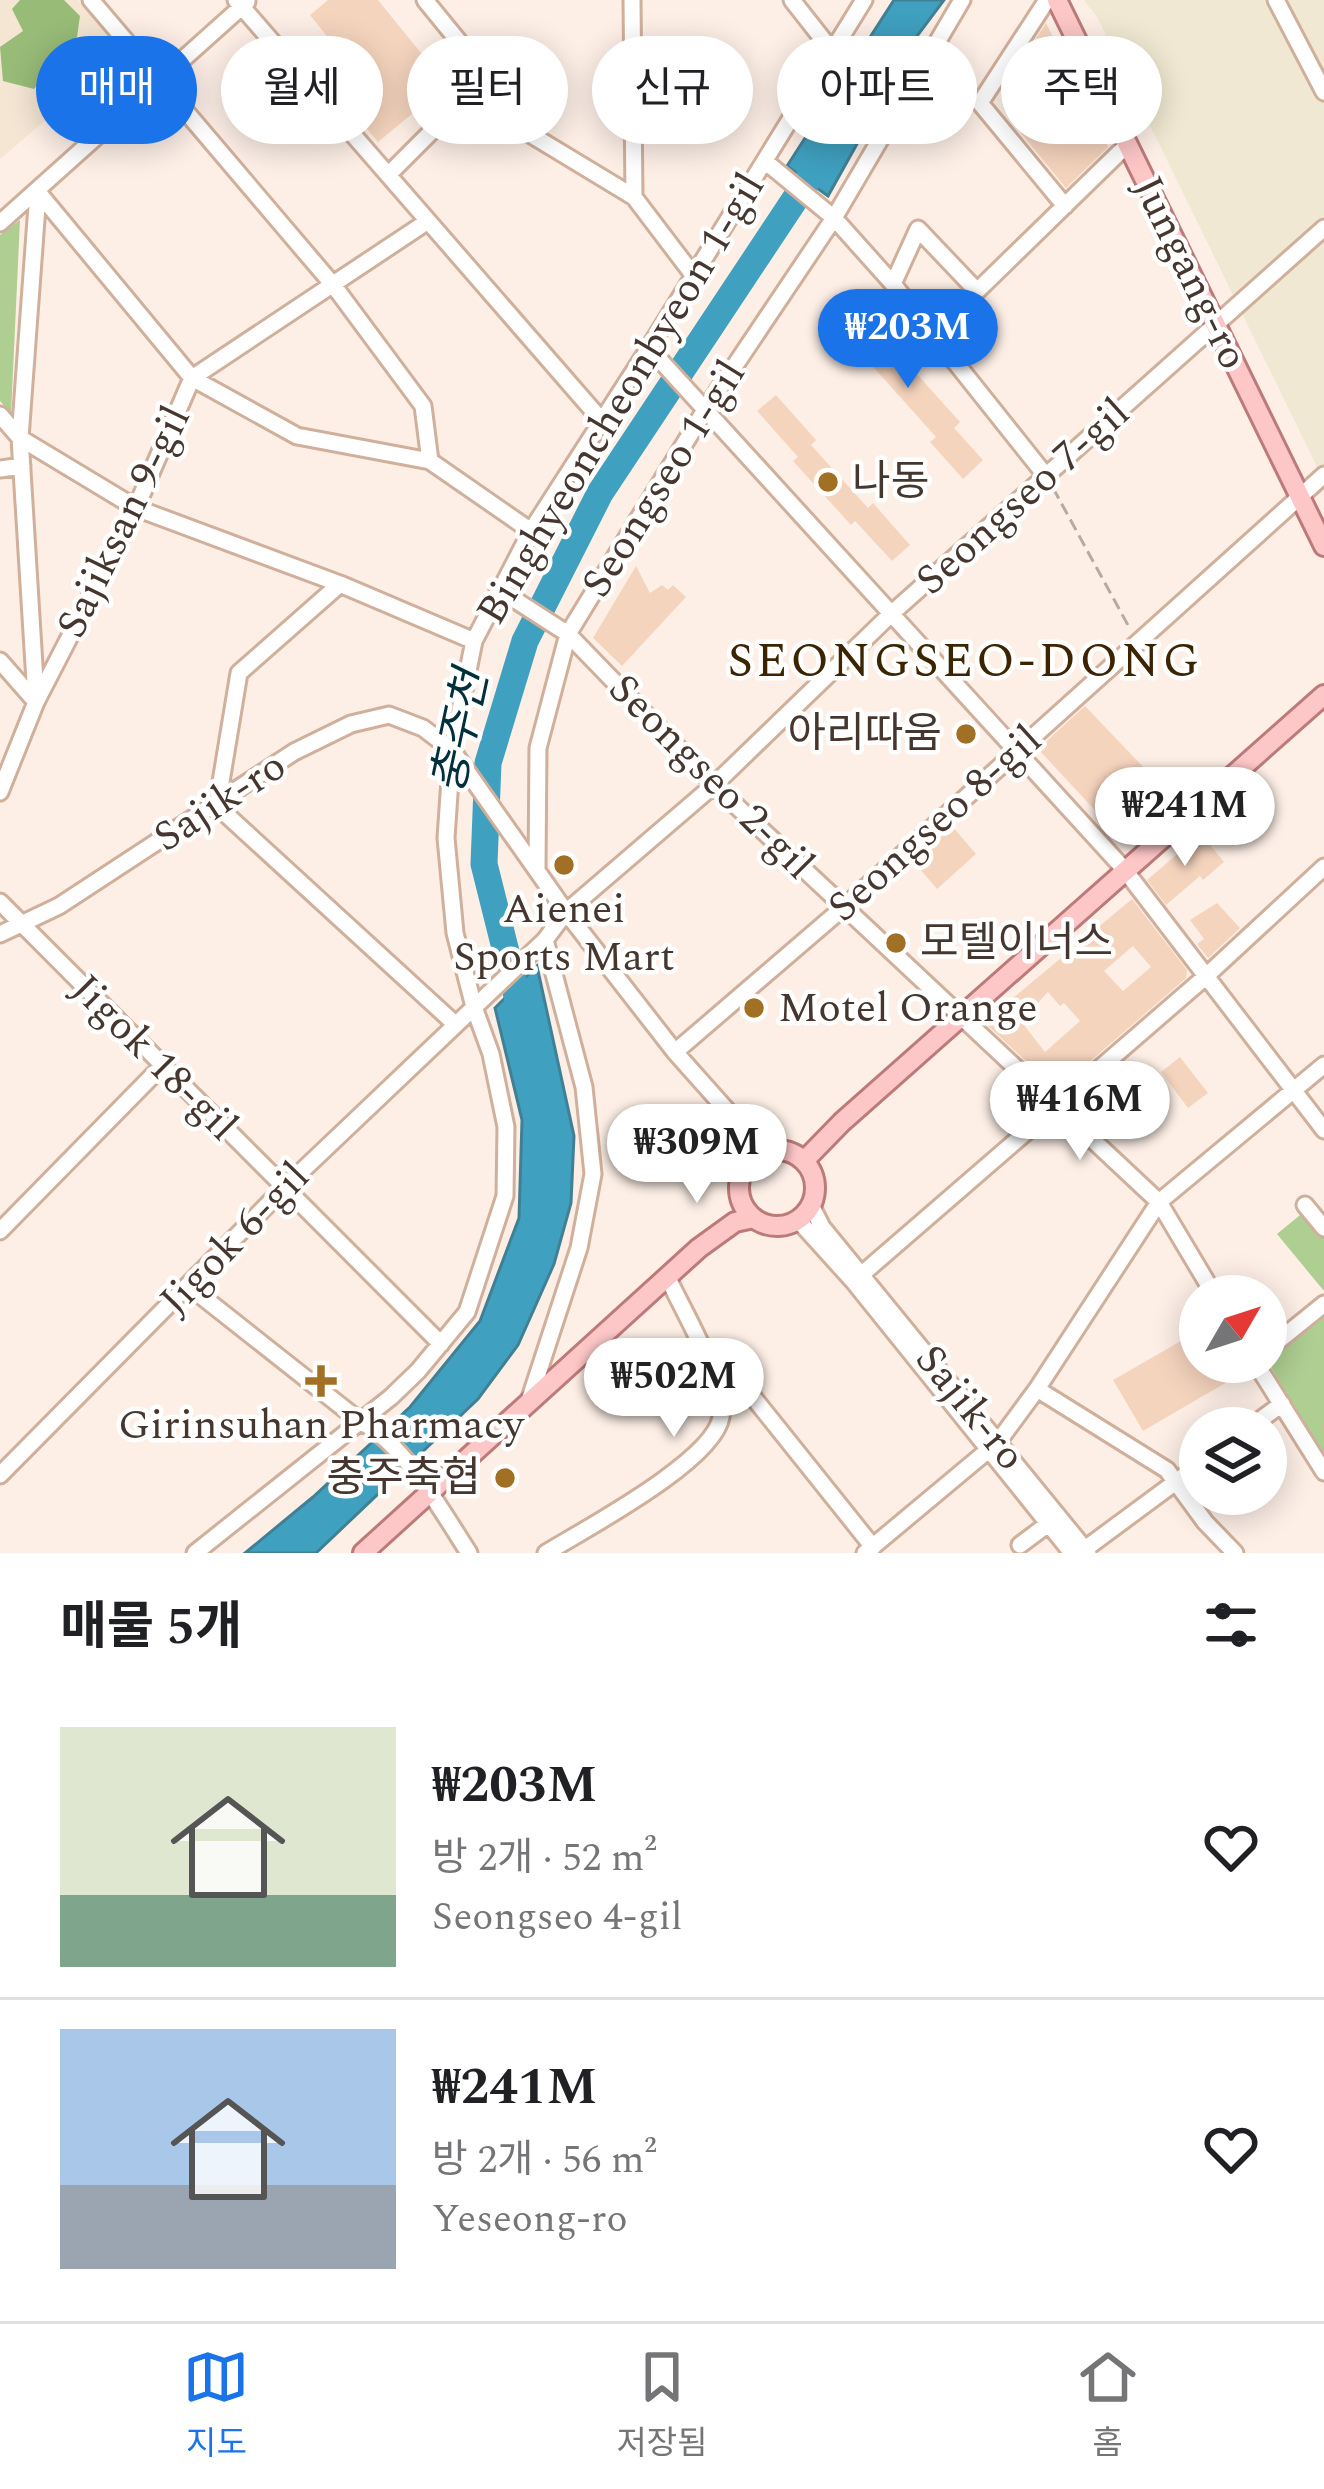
<!DOCTYPE html>
<html lang="ko">
<head>
<meta charset="utf-8">
<style>
  :root { --surface:#fff; --page:#f2f2f2; --text:#202124; --muted:#757577; --line:#e0e0e0; --accent:#1a73e8 }
  body { margin:0; font-family:Spectral,"Noto Sans KR",serif; background:var(--page); color:var(--text); height:100vh; display:flex; flex-direction:column; font-size:45px; white-space:nowrap }
  * { box-sizing:border-box; margin:0 }
  p { font-size:39px; color:var(--muted) }
  .icon { flex:none; width:66px; height:66px; fill:none; stroke:currentColor; stroke-width:2; stroke-linecap:round; stroke-linejoin:round }
  .map { position:relative; height:1553px; overflow:hidden }
  .drawer { display:flex; flex-direction:column; background:var(--surface); flex:1 }
  .drawer>* { flex:none }
  .hud { position:absolute; left:36px; top:36px; width:1254px; height:108px; display:flex; gap:24px }
  .needle { width:78px; rotate:51deg }
  .buttons { position:absolute; left:1179px; top:1275px; display:grid; gap:24px }
  .buttons a { display:grid; place-items:center; width:108px; height:108px; border-radius:50%; background:var(--surface); box-shadow:0 6px 30px #0003; font-size:60px }
  .price { position:absolute; translate:-50% -102px; padding:0 27px; border-radius:42px; background:#fff; color:#222; font-size:39px; line-height:78px; filter:drop-shadow(0 3px 6px #0008) }
  .price::after { content:''; position:absolute; left:50%; top:72px; width:36px; height:27px; margin-left:-18px; background:inherit; clip-path:polygon(0 0,100% 0,50% 100%) }
  .price.current { background:var(--accent); color:#fff }
  ul { padding:0; list-style:none }
  li { display:flex; align-items:center; gap:36px; height:300px; padding:0 60px }
  li+li { border-top:3px solid var(--line) }
  li span { display:grid; place-items:center; flex:none; width:336px; height:240px; border-radius:0px; color:#555 }
  li>.icon { margin-inline-start:auto }
  span .icon { width:144px; height:144px; fill:#fffc; stroke-width:1 }
  li b { font-size:51px }
  h2 { display:flex; justify-content:space-between; align-items:center; height:144px; padding:0 60px; font-size:51px }
  .chip { padding:0 42px; border-radius:54px; background:var(--surface); box-shadow:0 6px 30px #0003; font-size:42px; line-height:108px }
  .chip.current { background:var(--accent); color:#fff }
  .tab-bar { display:flex; justify-content:space-around; align-items:center; height:168px; border-top:3px solid var(--line); background:var(--surface); font-size:33px; color:var(--muted) }
  .tab-bar a { display:grid; justify-items:center; gap:6px }
  .tab-bar .current { color:var(--accent) }
  .map>svg:first-child { display:block }
  .commercial { fill:#f0e8d2 }
  .education { fill:#f4e6d3 }
  .green { fill:#aece92 }
  .forest { fill:#98bb78 }
  .water { fill:#3fa0bf; stroke:#418094; stroke-width:3 }
  .lines { fill:none; stroke-linecap:round; stroke-linejoin:round }
  .river { stroke:#3fa0bf; stroke-width:27 }
  .building { fill:#f5d4be; fill-rule:evenodd }
  .minor-casing { stroke:#d0af9b; stroke-width:21 }
  .major-casing { stroke:#bc7b7a; stroke-width:24 }
  .path { stroke:#b8aaa2; stroke-width:3; stroke-dasharray:12 6; stroke-linecap:butt }
  .minor { stroke:#fff; stroke-width:15 }
  .major { stroke:#fdc6c7; stroke-width:18 }
  .poi-dot { fill:#a27025; stroke:#fff; stroke-width:4.5 }
  .labels { text-anchor:middle; dominant-baseline:central; stroke-width:9; stroke-linejoin:round; paint-order:stroke }
  .street-label { font-size:42px; fill:#45372f; stroke:#fff }
  .poi-label { font-size:42px; fill:#45372f; stroke:#fff; text-anchor:start }
  .water-label { font-size:45px; font-style:italic; fill:#012f3c; stroke:#fff }
  .quarter-label { font-size:48px; letter-spacing:3px; fill:#3c2401; stroke:#fff }
</style>
</head>
<body>
<div class="map">
<svg width="1324" height="1553" viewBox="0 0 1324 1553">
  <rect width="100%" height="100%" fill="#fdefe6"/>
  <path class="commercial" d="M 1084,0 L 1324,0 L 1324,481 L 1097,17 Z"/>
  <path class="education" d="M 0,0 L 78,0 L 125,52 L 0,159 Z"/>
  <path class="green" d="M 20,220 L 11,414 L 0,401 L 0,235 Z
    M 1305,1211 L 1324,1234 L 1324,1291 L 1277,1234 Z
    M 1324,1315 L 1324,1462 L 1266,1358 Z"/>
  <path class="forest" d="M 20,0 L 64,0 L 80,16 L 77,37 L 52,54 L 49,70 L 34,89 L 3,81 L 0,47 L 23,31 L 12,9 Z"/>
  <path class="water" d="M 894,0 L 944,0 L 917,36 L 828,196 L 787,166 Z
    M 537,966 L 574,1136 L 571,1203 L 554,1264 L 518,1345 L 478,1399 L 316,1553 L 245,1553 L 313,1497 L 410,1407 L 480,1321 L 519,1218 L 522,1120 L 495,1008 Z"/>
  <g class="lines">
    <path class="river" d="M 524,1024 L 484,864 L 488,763 L 525,641 L 600,493 L 827,151"/>
  </g>
  <path class="building" d="M 328,0 L 378,0 L 447,85 L 378,142 L 323,75 L 344,58 L 310,15 Z
    M 1046,23 L 1108,147 L 1066,188 L 1021,133 L 1043,115 L 1017,68 Z
    M 844,310 L 872,341 L 880,333 L 960,422 L 954,428 L 983,460 L 963,479 L 930,442 L 936,437 L 867,360 L 861,366 L 826,327 Z
    M 776,395 L 816,440 L 811,445 L 868,508 L 873,503 L 910,545 L 892,561 L 855,521 L 851,525 L 793,461 L 798,457 L 757,411 Z
    M 636,566 L 650,593 L 662,585 L 668,590 L 673,585 L 686,597 L 622,666 L 593,638 Z
    M 1085,706 L 1151,775 L 1105,821 L 1038,749 Z
    M 952,826 L 976,854 L 937,889 L 913,861 Z
    M 1201,834 L 1224,862 L 1203,880 L 1200,876 L 1166,905 L 1147,880 Z
    M 1132,899 L 1187,970 L 1186,978 L 1057,1090 L 984,1022 ZM 1133,946 L 1151,967 L 1123,991 L 1104,971 ZM 1048,992 L 1060,1006 L 1064,1003 L 1080,1021 L 1045,1052 L 1021,1021 Z
    M 1217,903 L 1240,928 L 1208,958 L 1197,944 L 1204,939 L 1190,920 Z
    M 1180,1057 L 1208,1093 L 1188,1108 L 1161,1072 Z
    M 1200,1330 L 1200,1362 L 1242,1362 L 1246,1371 L 1143,1431 L 1113,1380 Z"/>
  <g class="lines">
    <g class="minor-casing">
      <path id="minor" d="M 91,0 L 334,286 L 423,406 L 430,461
        M 236,0 L 602,421
        M 425,0 L 478,65 L 477,85 L 467,96
        M 632,0 L 634,197
        M 792,0 L 832,51
        M 1047,0 L 980,103 L 1065,206
        M 1276,0 L 1324,92
        M 766,162 L 834,218 L 893,284 L 1046,476
        M 388,175 L 467,96 L 634,197 L 694,276
        M 38,192 L 192,378 L 297,436 L 430,461 L 531,531
        M 0,223 L 247,2
        M 893,284 L 918,229 L 977,291
        M 933,334 L 1128,144
        M 649,348 L 1124,869 L 1324,1130
        M 0,415 L 20,438 L 136,508 L 340,584 L 474,641
        M 0,469 L 22,466
        M 340,584 L 239,673 L 217,806 L 455,1024
        M 498,589 L 568,634 L 714,785 L 1159,1202 L 1215,1296
        M 0,661 L 36,702
        M 36,698 L 20,438 L 38,192
        M 0,792 L 36,702 L 136,508 L 192,378 L 428,221
        M 537,869 L 538,748 L 568,634 L 705,410 L 834,218 L 962,0
        M 0,902 L 441,1344
        M 0,934 L 59,906 L 294,752 L 351,724 L 389,715 L 423,728 L 452,750 L 566,912 L 675,1052 L 764,1152
        M 675,1052 L 844,907 L 1324,475
        M 811,1205 L 822,1227 L 1088,1553
        M 1305,1205 L 1324,1228
        M 798,1220 L 854,1282 L 1072,1553
        M 0,1231 L 161,1067
        M 861,1275 L 1204,978 L 1324,867
        M 190,1287 L 361,1422 C 404,1443 443,1513 469,1553
        M 1266,1351 L 1324,1304
        M 1255,1362 L 1324,1472
        M 717,1388 L 753,1397 L 873,1547
        M 1037,1389 L 1167,1470 L 1205,1522 L 1235,1553
        M 530,1398 L 579,1248 L 593,1174 L 584,1087 L 545,940
        M 1249,1428 L 1282,1404
        M 0,1475 L 285,1187 L 545,940 L 566,912 L 714,785 L 891,614 L 1324,228
        M 1020,1545 L 1056,1518
        M 1085,1549 L 1200,1464
        M 195,1553 L 391,1397 L 418,1371 L 467,1312 L 505,1196 L 506,1127 L 491,1054 L 474,1007 L 455,933 L 446,838 L 452,750 L 474,641 L 531,531 L 649,348 L 864,0
        M 546,1553 C 585,1529 714,1461 721,1417 C 726,1382 683,1311 668,1278
        M 865,1553 L 998,1442 L 1037,1389 L 1159,1202 L 1324,1065"/>
    </g>
    <g class="major-casing">
      <path id="major" d="M 1057,0 L 1324,546
        M739 1188a38 38 0 1 1 76 0a38 38 0 1 1-76 0Z
        M 804,1161 L 842,1122 L 1324,695
        M 363,1553 L 699,1248 L 735,1222 L 754,1218"/>
    </g>
    <path class="path" d="M 1053,488 L 1129,627"/>
    <use href="#minor" class="minor"/>
    <use href="#major" class="major"/>
  </g>
  <g class="poi-dot">
    <circle cx="828" cy="482" r="12"/>
    <circle cx="966" cy="734" r="12"/>
    <circle cx="564" cy="865" r="12"/>
    <circle cx="896" cy="943" r="12"/>
    <circle cx="754" cy="1008" r="12"/>
    <path d="M315 1363h12v12h12v12h-12v12h-12v-12h-12v-12h12z"/>
    <circle cx="505" cy="1478" r="12"/>
  </g>
  <g class="labels">
    <g class="street-label">
      <text transform="translate(1190 273) rotate(64)">Jungang-ro</text>
      <text transform="translate(621 399) rotate(-59)">Binghyeoncheonbyeon 1-gil</text>
      <text transform="translate(664 479) rotate(-58)">Seongseo 1-gil</text>
      <text transform="translate(1023 497) rotate(-42)">Seongseo 7-gil</text>
      <text transform="translate(124 522) rotate(-64)">Sajiksan 9-gil</text>
      <text transform="translate(711 777) rotate(45)">Seongseo 2-gil</text>
      <text transform="translate(220 802) rotate(-33)">Sajik-ro</text>
      <text transform="translate(935 824) rotate(-42)">Seongseo 8-gil</text>
      <text transform="translate(154 1058) rotate(45)">Jigok 18-gil</text>
      <text transform="translate(235 1239) rotate(-46)">Jigok 6-gil</text>
      <text transform="translate(970 1408) rotate(51)">Sajik-ro</text>
    </g>
    <g class="poi-label">
      <text x="852" y="482">나동</text>
      <text x="942" y="734" text-anchor="end">아리따움</text>
      <text x="564" y="909" text-anchor="middle">Aienei<tspan x="564" dy="48">Sports Mart</tspan></text>
      <text x="920" y="943">모텔이너스</text>
      <text x="778" y="1008">Motel Orange</text>
      <text x="321" y="1425" text-anchor="middle">Girinsuhan Pharmacy</text>
      <text x="481" y="1478" text-anchor="end">충주축협</text>
    </g>
    <g class="water-label">
      <text transform="translate(461 732) rotate(-78)">충주천</text>
    </g>
    <g class="quarter-label">
      <text x="965" y="661">SEONGSEO-DONG</text>
    </g>
  </g>
</svg>
<div class="buttons">
<a><svg class="needle" viewBox="-14 -14 28 28"><path d="M0-13l5 13h-10z" fill="#e53935"/><path d="M0 13l5-13h-10z" fill="#757577"/></svg></a>
<a><svg class="icon" aria-label="layers" viewBox="0 0 24 24"><path d="M12 4l9 5-9 5-9-5zM3 14l9 5 9-5"/></svg></a>
</div>
<b class="price current" style="left:908px;top:391px">₩203M</b>
<b class="price" style="left:1185px;top:869px">₩241M</b>
<b class="price" style="left:1080px;top:1163px">₩416M</b>
<b class="price" style="left:697px;top:1206px">₩309M</b>
<b class="price" style="left:674px;top:1440px">₩502M</b>
<div class="hud">
<a class="chip current">매매</a>
<a class="chip">월세</a>
<a class="chip">필터</a>
<a class="chip">신규</a>
<a class="chip">아파트</a>
<a class="chip">주택</a>
</div>
</div>
<section class="drawer">
<h2>매물 5개<svg class="icon" aria-label="filters" viewBox="0 0 24 24"><path d="M4 7h16M4 17h16"/><circle cx="9" cy="7" r="2"/><circle cx="15" cy="17" r="2"/></svg></h2>
<ul>
<li><span style="background:linear-gradient(#dfe7d0 70%,#7fa58c 0)"><svg class="icon" aria-label="home" viewBox="0 0 24 24"><path d="M3 11l9-7 9 7M6 9v11h12V9"/></svg></span><div><b>₩203M</b><p>방 2개 · 52 m²</p><p>Seongseo 4-gil</p></div><svg class="icon" aria-label="heart" viewBox="0 0 24 24"><path d="M12 20l-8-8c-3-5 5-10 8-4 3-6 11-1 8 4z"/></svg></li>
<li><span style="background:linear-gradient(#a9c7e8 65%,#9aa5b1 0)"><svg class="icon" aria-label="home" viewBox="0 0 24 24"><path d="M3 11l9-7 9 7M6 9v11h12V9"/></svg></span><div><b>₩241M</b><p>방 2개 · 56 m²</p><p>Yeseong-ro</p></div><svg class="icon" aria-label="heart" viewBox="0 0 24 24"><path d="M12 20l-8-8c-3-5 5-10 8-4 3-6 11-1 8 4z"/></svg></li>
</ul>
</section>
<nav class="tab-bar">
<a class="current"><svg class="icon" aria-label="map" viewBox="0 0 24 24"><path d="M3 6l6-2 6 2 6-2v14l-6 2-6-2-6 2zM9 4v14M15 6v14"/></svg>지도</a>
<a><svg class="icon" aria-label="saved" viewBox="0 0 24 24"><path d="M7 4h10v16l-5-4-5 4z"/></svg>저장됨</a>
<a><svg class="icon" aria-label="home" viewBox="0 0 24 24"><path d="M3 11l9-7 9 7M6 9v11h12V9"/></svg>홈</a>
</nav>
</body>
</html>
